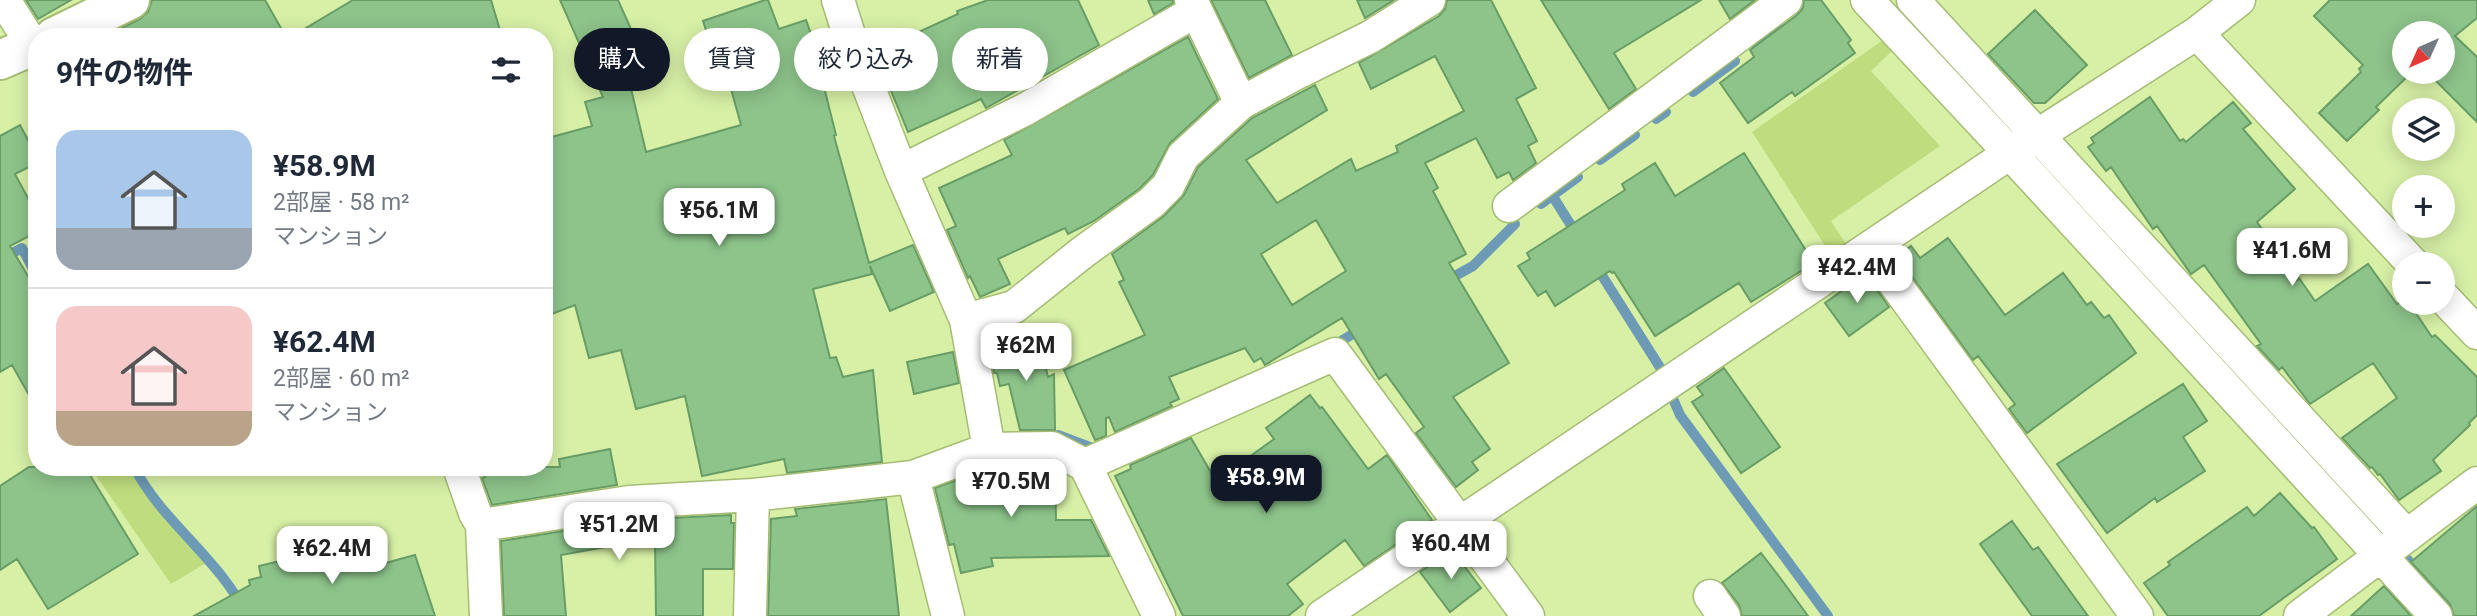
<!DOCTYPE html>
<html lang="ja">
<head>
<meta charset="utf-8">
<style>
  :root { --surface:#fff; --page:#f6f6f7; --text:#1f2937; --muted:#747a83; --line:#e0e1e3; --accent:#111827 }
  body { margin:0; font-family:Roboto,"Noto Sans JP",sans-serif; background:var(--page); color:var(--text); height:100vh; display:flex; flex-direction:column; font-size:26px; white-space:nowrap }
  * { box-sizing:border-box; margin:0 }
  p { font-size:23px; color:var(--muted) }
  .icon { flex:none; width:38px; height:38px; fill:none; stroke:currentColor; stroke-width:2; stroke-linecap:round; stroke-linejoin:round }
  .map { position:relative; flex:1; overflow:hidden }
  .sheet { position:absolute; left:28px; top:28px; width:525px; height:448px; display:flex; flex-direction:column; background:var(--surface); border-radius:28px; box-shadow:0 4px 18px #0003 }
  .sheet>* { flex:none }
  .banner { position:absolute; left:574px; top:28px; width:665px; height:63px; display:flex; gap:14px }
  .needle { width:46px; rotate:225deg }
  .buttons { position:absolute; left:2392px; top:21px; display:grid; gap:14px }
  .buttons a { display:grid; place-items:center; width:63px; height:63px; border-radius:50%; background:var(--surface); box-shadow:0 4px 18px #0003; font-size:35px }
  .price { position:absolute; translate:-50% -60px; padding:0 16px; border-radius:14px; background:#fff; color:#222; font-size:23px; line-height:46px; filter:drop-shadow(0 2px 4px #0008) }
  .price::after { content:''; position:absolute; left:50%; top:42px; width:21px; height:16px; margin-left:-10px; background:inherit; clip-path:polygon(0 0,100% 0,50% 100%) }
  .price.on { background:var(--accent); color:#fff }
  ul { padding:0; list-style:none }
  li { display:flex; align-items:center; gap:21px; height:175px; padding:0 28px }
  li+li { border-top:2px solid var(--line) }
  li span { display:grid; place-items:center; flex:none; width:196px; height:140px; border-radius:21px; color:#555 }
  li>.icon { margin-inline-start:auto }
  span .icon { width:84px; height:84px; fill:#fffc; stroke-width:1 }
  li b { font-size:30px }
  h2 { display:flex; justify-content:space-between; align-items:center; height:84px; padding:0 28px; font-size:30px }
  .tag { padding:0 24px; border-radius:32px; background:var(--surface); box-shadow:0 4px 18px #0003; font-size:24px; line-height:63px }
  .tag.on { background:var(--accent); color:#fff }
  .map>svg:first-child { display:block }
  .green { fill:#bfdd7e }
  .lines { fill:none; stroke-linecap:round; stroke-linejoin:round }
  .stream { stroke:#6d9ab4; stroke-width:10 }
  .building { fill:#8dc48a; stroke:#689d66; stroke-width:2; fill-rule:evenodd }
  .street-casing { stroke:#a5bc74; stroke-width:35 }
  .secondary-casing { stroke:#a5bc74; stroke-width:42 }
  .street { stroke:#fff; stroke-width:32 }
  .secondary { stroke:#fff; stroke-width:38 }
</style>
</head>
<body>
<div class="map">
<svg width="2477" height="616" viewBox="0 0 2477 616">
  <rect width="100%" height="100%" fill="#d7f0a6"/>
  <path class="green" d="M 1883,40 L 1893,50 L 1871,71 L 1940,146 L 1831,221 L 1846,244 L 1831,255 L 1752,132 Z
    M 90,467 L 132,467 C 150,503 179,533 206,563 L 171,584 Z"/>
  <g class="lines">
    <path class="stream" d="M 1756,45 L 1779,28
      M 1693,92 L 1735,61
      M 1656,119 L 1666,112
      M 1600,160 L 1635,135
      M 1552,195 L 1577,235
      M 1541,204 L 1578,177
      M 0,260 L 22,248 L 37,277
      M 1596,266 L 1661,369
      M 1444,282 L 1473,266 L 1515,224
      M 1341,341 L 1363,328
      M 1674,401 L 1680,415 L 1828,616
      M 1058,435 L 1095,449 L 1101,446
      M 134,467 C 163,523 220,559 247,616
      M 2405,557 L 2461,616"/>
  </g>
  <path class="building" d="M 26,0 L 71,0 L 38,19 Z
    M 152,0 L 265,0 L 286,37 L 104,37 L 140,19 L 148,12 Z
    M 353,0 L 491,0 L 502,37 L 291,37 Z
    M 560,0 L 618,0 L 648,67 L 628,76 L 646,152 L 741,125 L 726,71 L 720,73 L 703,21 L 765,0 L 768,0 L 779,29 L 806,20 L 829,85 L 824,87 L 836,135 L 834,136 L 869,263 L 913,245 L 934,292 L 890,311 L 870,266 L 872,274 L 813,289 L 830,358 L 836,357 L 843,377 L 873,370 L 882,462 L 787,473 L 784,459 L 702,476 L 685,396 L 636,409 L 621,350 L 589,358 L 575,305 L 544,317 L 544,139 L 592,126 L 585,102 L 603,97 Z
    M 988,0 L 1078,0 L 1099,45 L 986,108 L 981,99 L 908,132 L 875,52 L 958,14 L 957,11 Z
    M 1148,0 L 1173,0 L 1173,3 L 1154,14 Z
    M 1211,0 L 1265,0 L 1292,55 L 1249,78 Z
    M 1357,0 L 1394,0 L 1365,18 Z
    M 1447,0 L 1491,0 L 1536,88 L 1516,99 L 1537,141 L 1528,146 L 1536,163 L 1513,180 L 1509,172 L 1497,178 L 1476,138 L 1425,163 L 1438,188 L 1433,191 L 1466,254 L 1449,263 L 1509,363 L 1453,397 L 1490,449 L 1472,462 L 1478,470 L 1456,487 L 1416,433 L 1424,427 L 1386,374 L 1379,379 L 1342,318 L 1265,365 L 1261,358 L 1254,362 L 1245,348 L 1169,377 L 1179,399 L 1170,403 L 1172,406 L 1115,432 L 1109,417 L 1106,418 L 1106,436 L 1095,440 L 1064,370 L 1145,335 L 1119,282 L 1124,280 L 1112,254 L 1164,216 L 1184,195 L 1198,167 L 1252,118 L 1315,85 L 1327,110 L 1246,160 L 1277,203 L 1351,159 L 1356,171 L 1398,152 L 1396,146 L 1464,111 L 1435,56 L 1371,89 L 1359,63 L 1439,16 L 1445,9 ZM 1316,220 L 1346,271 L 1292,305 L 1261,254 Z
    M 1541,0 L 1701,0 L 1614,53 L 1636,89 L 1609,109 Z
    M 1719,0 L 1755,0 L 1730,19 Z
    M 1804,0 L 1821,0 L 1851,40 L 1848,43 L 1855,53 L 1795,96 L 1792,92 L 1748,123 L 1720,83 L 1754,57 L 1750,50 L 1797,15 L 1803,8 Z
    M 2330,0 L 2477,0 L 2477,18 L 2455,36 L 2477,57 L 2477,122 L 2427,72 L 2443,72 L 2443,33 L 2404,33 L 2404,72 L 2412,72 L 2376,107 L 2379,110 L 2347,141 L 2319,113 L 2361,72 L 2359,69 L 2363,65 L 2314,16 Z
    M 2035,10 L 2087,65 L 2045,103 L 2034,103 L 1988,54 Z
    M 1188,37 L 1218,99 L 1170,143 L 1153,175 L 1139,189 L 1094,221 L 1068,234 L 1065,228 L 998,259 L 1010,284 L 980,297 L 970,276 L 968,278 L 947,230 L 956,226 L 939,188 L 1012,155 L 1004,140 Z
    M 2150,97 L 2180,141 L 2183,139 L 2186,142 L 2233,102 L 2251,123 L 2243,129 L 2295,189 L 2257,222 L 2297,280 L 2299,278 L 2315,301 L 2368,264 L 2397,304 L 2404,299 L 2404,303 L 2409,303 L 2432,337 L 2435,335 L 2477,377 L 2477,415 L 2469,423 L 2470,425 L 2433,460 L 2441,471 L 2399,500 L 2380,474 L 2378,475 L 2372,467 L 2370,468 L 2342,438 L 2397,398 L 2373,363 L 2310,404 L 2282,367 L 2279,370 L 2257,346 L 2261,344 L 2204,265 L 2191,274 L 2157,226 L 2153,229 L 2111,167 L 2106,171 L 2088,147 L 2094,143 L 2091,138 Z
    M 20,125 L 37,157 L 37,163 L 15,174 L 37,215 L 37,232 L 10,246 L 37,291 L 37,409 L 12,365 L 0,372 L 0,136 Z
    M 1744,153 L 1814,263 L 1751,302 L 1739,283 L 1655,336 L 1614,272 L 1612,273 L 1610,271 L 1555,306 L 1546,291 L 1538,296 L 1518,266 L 1530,259 L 1527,253 L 1625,190 L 1622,184 L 1655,163 L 1675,196 Z
    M 1948,238 L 2005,315 L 2063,273 L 2087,305 L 2091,302 L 2104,318 L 2109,315 L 2136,353 L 2027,433 L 2009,409 L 2015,404 L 1978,356 L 1973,360 L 1897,256 L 1911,246 L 1920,258 Z
    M 1862,276 L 1865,280 L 1868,277 L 1889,307 L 1849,336 L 1825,303 Z
    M 1011,339 L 1012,346 L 1039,340 L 1048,377 L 1054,374 L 1055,430 L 1020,430 L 1009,384 L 1000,386 L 997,373 L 994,373 L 989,344 Z
    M 953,352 L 959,383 L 914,394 L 907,362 Z
    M 1724,368 L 1780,447 L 1741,473 L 1692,402 L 1703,395 L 1697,387 Z
    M 2183,384 L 2207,421 L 2183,437 L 2205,471 L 2157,502 L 2155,498 L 2107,533 L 2057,464 Z
    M 1310,395 L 1320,408 L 1322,407 L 1368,469 L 1387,455 L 1432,520 L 1364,566 L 1345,540 L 1287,584 L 1303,604 L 1288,616 L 1183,616 L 1115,476 L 1131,469 L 1130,465 L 1191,438 L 1216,481 L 1274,439 L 1266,428 Z
    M 610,449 L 617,485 L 492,505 L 482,478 L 485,477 L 483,467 L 560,467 L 559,459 Z
    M 1048,466 L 1055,470 L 1056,520 L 1091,520 L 1109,556 L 991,558 L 993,566 L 961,573 L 954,544 L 949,545 L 935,488 L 960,479 L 986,474 L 985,470 L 1000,467 Z
    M 29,467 L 85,467 L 138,554 L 48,609 L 17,559 L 0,570 L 0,486 Z
    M 2280,493 L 2312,528 L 2314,527 L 2337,559 L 2259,616 L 2168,616 L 2144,583 L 2170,565 L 2168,562 L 2247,507 L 2254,516 Z
    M 886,499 L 899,616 L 768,616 L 771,519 L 797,516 L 795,509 Z
    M 2477,506 L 2477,616 L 2454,616 L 2450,604 L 2411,562 Z
    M 731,515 L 731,523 L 734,523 L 733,569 L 703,569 L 703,616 L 656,616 L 655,538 L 561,555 L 566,616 L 504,616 L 501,541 L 631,520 Z
    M 2012,521 L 2033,550 L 2038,547 L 2088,616 L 2032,616 L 1980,544 Z
    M 371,533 L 378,565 L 415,555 L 435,616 L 194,616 L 250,585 L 249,580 L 261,577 L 259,566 L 280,561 L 279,558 L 320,548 L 319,545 Z
    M 1452,550 L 1481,588 L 1450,612 L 1420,572 Z
    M 1761,553 L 1781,579 L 1808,616 L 1742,616 L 1739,605 L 1722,583 Z
    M 2384,586 L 2411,616 L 2351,616 Z"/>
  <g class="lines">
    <g class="street-casing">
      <path id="street" d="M 4,0 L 33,46
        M 838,0 L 852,44 L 901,171 L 966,320 L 989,449
        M 1191,0 L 1241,103
        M 1867,0 L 2010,153 L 2436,616
        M 1913,0 L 2407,536
        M 2197,33 L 2413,264
        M 901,171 L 1024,110 L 1196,11
        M 1509,206 L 1786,0
        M 1869,248 L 2137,616
        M 2443,297 L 2477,333
        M 966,320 L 1014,307 L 1083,252 L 1151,203 L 1168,186 L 1183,156 L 1241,103 L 1295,74 L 1370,37 L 1429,0
        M 1085,465 L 1335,354 L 1528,616
        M 459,467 L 475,513 L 482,525 L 486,616
        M 913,477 L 948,616
        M 482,525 L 629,502 L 753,495 L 913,477 L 989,449 L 1052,448 L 1085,465 L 1159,616
        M 1710,596 L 1724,616
        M 750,616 L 753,495
        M 1322,616 L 2010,153 L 2197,33 L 2239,0
        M 2300,616 L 2477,483"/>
    </g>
    <g class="secondary-casing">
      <path id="secondary" d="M 54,37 L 130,0
        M 0,60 L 37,44"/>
    </g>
    <use href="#street" class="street"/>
    <use href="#secondary" class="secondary"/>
  </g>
</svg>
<div class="buttons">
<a><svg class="needle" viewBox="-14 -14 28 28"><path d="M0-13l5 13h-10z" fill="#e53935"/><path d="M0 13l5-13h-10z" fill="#747a83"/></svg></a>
<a><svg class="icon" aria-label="layers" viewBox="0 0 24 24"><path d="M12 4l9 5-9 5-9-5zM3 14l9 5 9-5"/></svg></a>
<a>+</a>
<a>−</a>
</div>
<b class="price" style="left:719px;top:248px">¥56.1M</b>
<b class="price" style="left:2292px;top:288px">¥41.6M</b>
<b class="price" style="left:1857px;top:305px">¥42.4M</b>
<b class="price" style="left:1026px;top:383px">¥62M</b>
<b class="price on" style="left:1266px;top:515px">¥58.9M</b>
<b class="price" style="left:1011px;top:519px">¥70.5M</b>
<b class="price" style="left:619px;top:562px">¥51.2M</b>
<b class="price" style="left:1451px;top:581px">¥60.4M</b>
<b class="price" style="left:332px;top:586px">¥62.4M</b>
<div class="banner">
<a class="tag on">購入</a>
<a class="tag">賃貸</a>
<a class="tag">絞り込み</a>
<a class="tag">新着</a>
</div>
<section class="sheet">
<h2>9件の物件<svg class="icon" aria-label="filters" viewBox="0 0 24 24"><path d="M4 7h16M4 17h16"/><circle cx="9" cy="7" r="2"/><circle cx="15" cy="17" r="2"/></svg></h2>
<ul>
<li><span style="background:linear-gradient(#a9c7e8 70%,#9aa5b1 0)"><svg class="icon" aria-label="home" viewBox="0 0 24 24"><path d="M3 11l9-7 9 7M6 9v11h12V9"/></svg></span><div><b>¥58.9M</b><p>2部屋 · 58 m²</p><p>マンション</p></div></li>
<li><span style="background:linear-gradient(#f6c9c9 75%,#b9a48a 0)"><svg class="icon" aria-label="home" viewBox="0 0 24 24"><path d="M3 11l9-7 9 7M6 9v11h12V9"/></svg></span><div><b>¥62.4M</b><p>2部屋 · 60 m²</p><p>マンション</p></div></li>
</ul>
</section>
</div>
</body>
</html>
